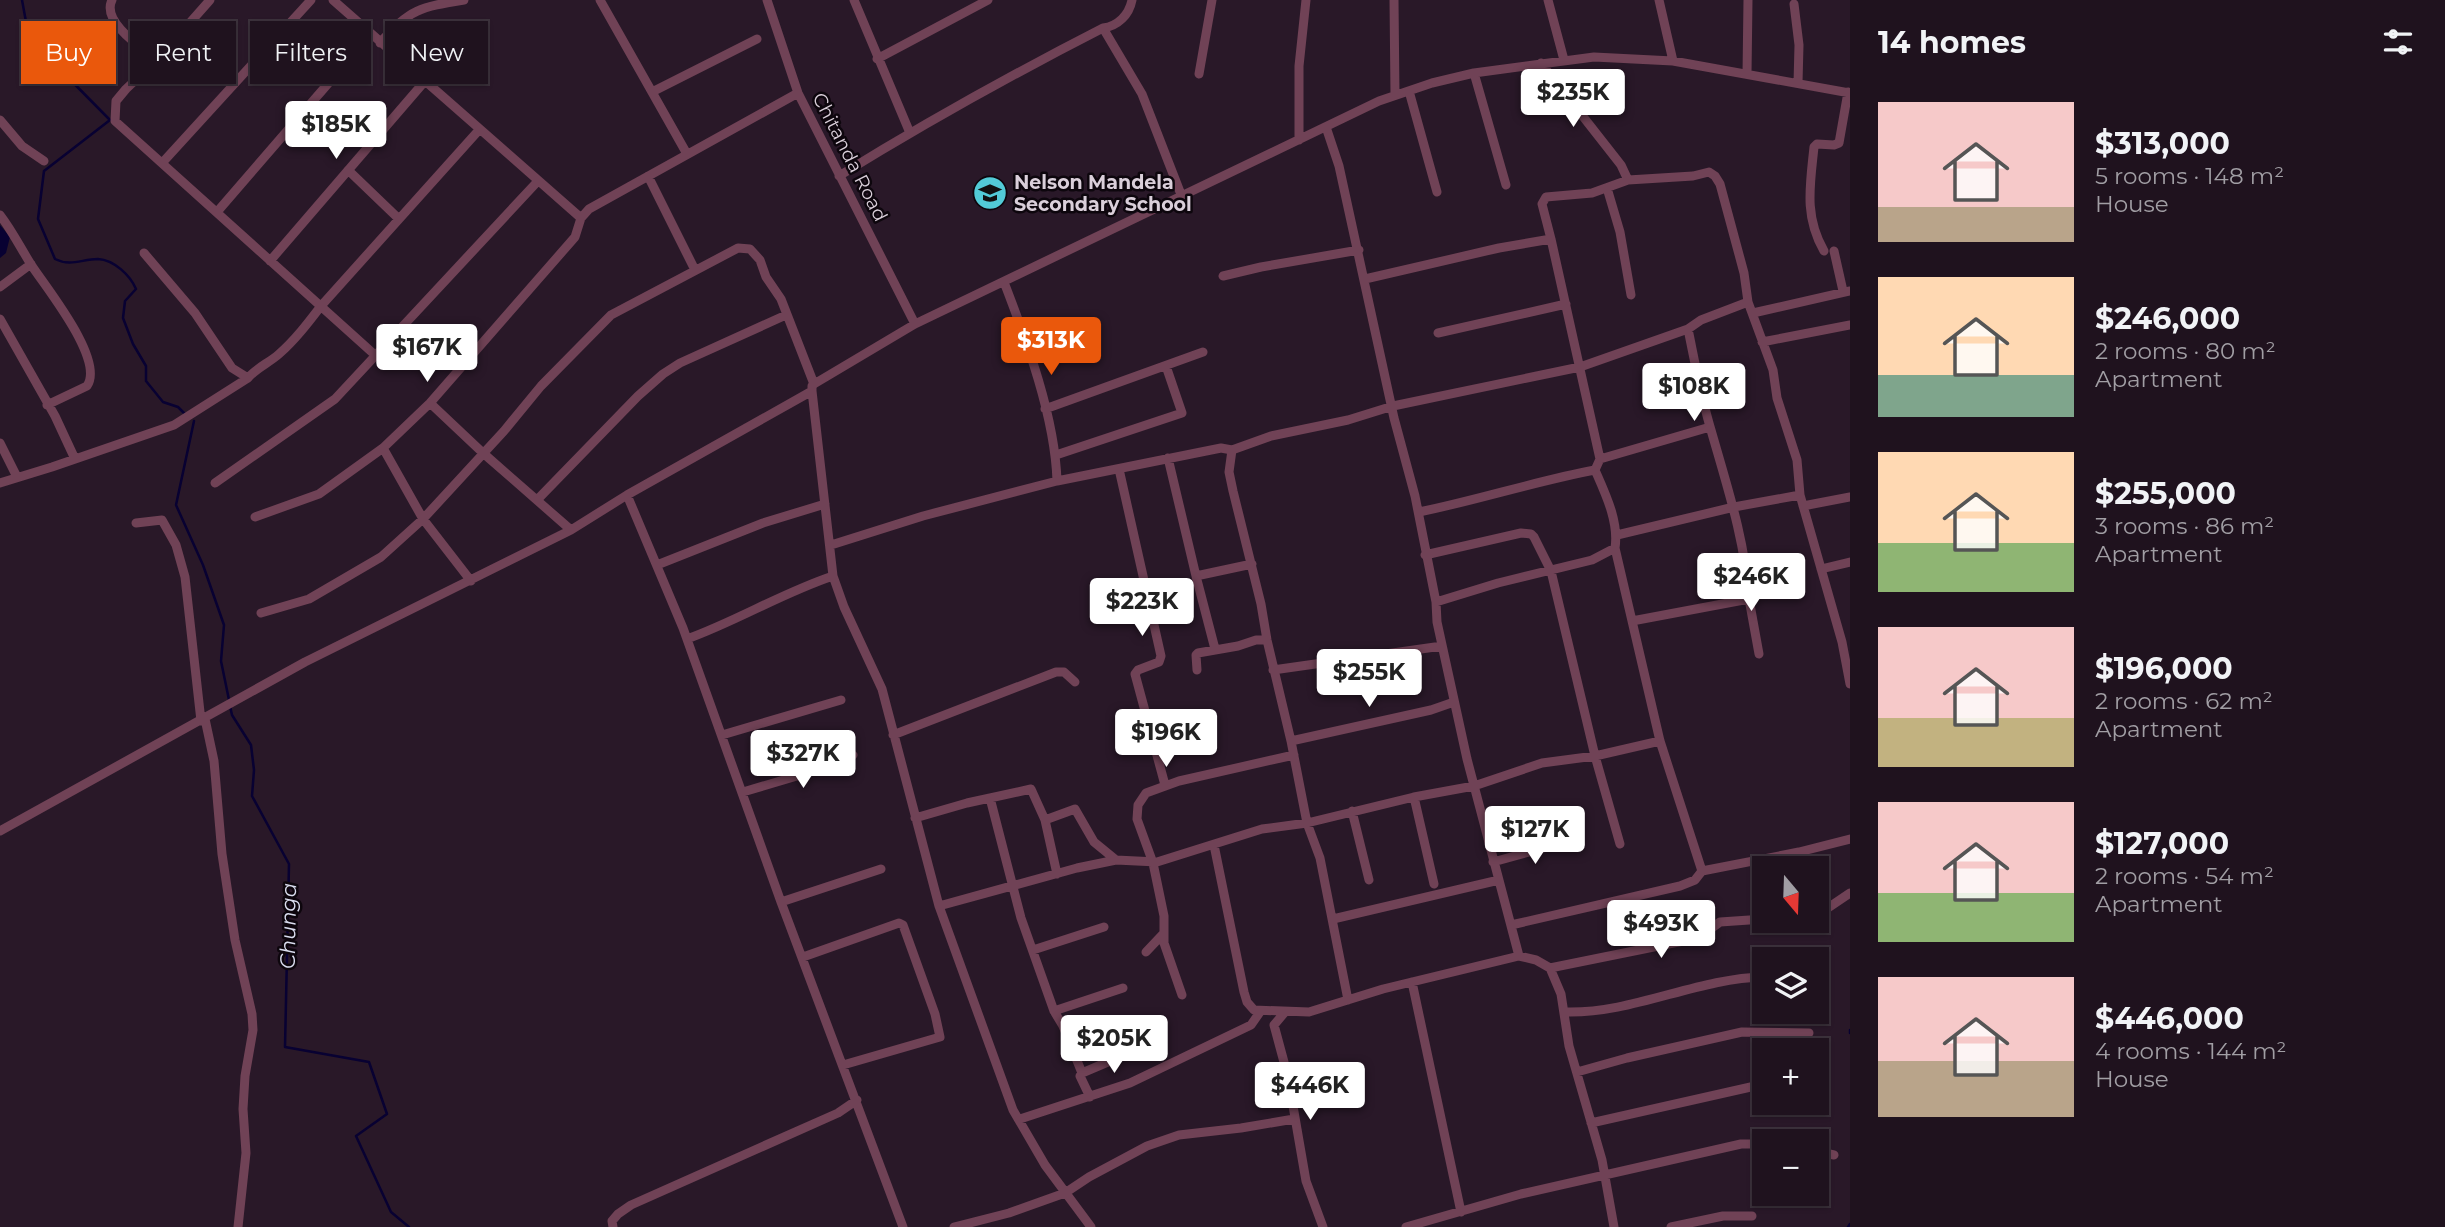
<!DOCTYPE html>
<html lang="en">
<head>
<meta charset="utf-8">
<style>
  :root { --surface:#1f121e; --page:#2c202b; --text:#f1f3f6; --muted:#a19ea4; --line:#3c323c; --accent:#ea580c }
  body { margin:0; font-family:Montserrat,sans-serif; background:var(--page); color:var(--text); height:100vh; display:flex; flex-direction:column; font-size:26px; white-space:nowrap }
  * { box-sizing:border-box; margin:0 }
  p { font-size:23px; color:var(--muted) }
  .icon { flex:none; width:38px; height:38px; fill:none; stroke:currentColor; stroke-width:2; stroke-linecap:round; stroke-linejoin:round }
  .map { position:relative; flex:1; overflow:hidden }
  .panel { display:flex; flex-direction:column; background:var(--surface); width:595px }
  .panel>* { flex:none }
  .banner { position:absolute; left:21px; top:21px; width:665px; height:63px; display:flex; gap:14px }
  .needle { width:46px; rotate:161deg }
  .buttons { position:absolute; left:1752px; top:856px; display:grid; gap:14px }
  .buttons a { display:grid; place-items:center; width:77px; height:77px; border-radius:0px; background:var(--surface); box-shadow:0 2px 5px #0004,0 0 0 2px var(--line); font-size:35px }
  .price { position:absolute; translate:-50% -60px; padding:0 16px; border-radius:7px; background:#fff; color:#222; font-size:23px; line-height:46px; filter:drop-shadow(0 2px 4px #0008) }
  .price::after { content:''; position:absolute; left:50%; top:42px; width:21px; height:16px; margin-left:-10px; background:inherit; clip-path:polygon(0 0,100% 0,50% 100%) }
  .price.current { background:var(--accent); color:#fff }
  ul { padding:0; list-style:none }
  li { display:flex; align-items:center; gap:21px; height:175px; padding:0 28px }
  li span { display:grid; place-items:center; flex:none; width:196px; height:140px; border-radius:0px; color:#555 }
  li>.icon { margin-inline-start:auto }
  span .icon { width:84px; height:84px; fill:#fffc; stroke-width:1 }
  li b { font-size:30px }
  h2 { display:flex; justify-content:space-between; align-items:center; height:84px; padding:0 28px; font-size:30px }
  .pill { padding:0 24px; border-radius:0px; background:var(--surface); box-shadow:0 2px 5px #0004,0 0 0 2px var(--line); font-size:24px; line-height:63px }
  .pill.current { background:var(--accent); color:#fff }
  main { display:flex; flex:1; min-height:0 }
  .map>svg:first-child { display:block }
  .water { fill:#080132 }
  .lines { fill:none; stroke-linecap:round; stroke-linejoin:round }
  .stream { stroke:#080132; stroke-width:2.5 }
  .minor { stroke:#704256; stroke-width:9 }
  .labels { text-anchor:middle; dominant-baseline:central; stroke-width:5; stroke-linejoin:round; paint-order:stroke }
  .street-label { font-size:19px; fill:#dacfda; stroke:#0d060d }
  .poi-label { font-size:19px; font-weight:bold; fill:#dacfda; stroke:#0d060d; text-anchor:start }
  .water-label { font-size:21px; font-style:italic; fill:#daddef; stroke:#0d060d }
</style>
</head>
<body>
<main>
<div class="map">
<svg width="1850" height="1227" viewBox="0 0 1850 1227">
  <rect width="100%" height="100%" fill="#291828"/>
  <path class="water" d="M 0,225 L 10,237 L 6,253 L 0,258 Z"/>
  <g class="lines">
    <path class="stream" d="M 22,0 L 29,38 L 110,120 L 44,171 L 38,219 L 55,259 C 71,267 82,259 98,259 C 114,260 130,275 136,289 L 125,301 L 123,318 L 133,344 L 146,366 L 146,381 L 163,402 L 178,407 L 186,415
      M 194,421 L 176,505 L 203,565 L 224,625 L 221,661 L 229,700
      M 230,706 L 232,715 L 251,745 L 254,770 L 252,796 L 289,864 L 285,1047 L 369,1062 L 387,1114 L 356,1136 L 391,1212 L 409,1227
      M 1850,1030 L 1850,1033
      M 1848,1227 L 1850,1224"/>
    <path class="minor" d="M 112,0 C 101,22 142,48 157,60
      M 210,0 L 157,60 L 126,89 L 116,101 L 115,121 L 375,355
      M 333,0 L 581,218 L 589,209 L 798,93
      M 600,0 L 687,154
      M 767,0 L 798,93 L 915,324
      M 854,0 L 910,133
      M 1394,0 L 1395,95
      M 1548,0 L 1564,60
      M 1659,0 L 1673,61
      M 1794,4 L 1799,45 L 1798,83
      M 1103,28 L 1142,94 L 1182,197
      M 380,43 C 409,9 421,7 464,0
      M 877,59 L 988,0
      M 1541,63 L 1621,165 L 1628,180
      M 1474,73 L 1506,185
      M 1199,74 L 1212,0
      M 1747,74 L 1748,0
      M 1409,91 L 1437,192
      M 652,92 L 757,39
      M 0,120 L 22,146 L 44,161
      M 1326,127 L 1339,166 L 1394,418 L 1415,496 L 1436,602 L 1437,622 L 1467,759 L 1519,956
      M 1299,140 L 1299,66 L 1306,0
      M 163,162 L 311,0
      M 348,170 L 399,219
      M 648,176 L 695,270
      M 839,176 C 925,123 1013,74 1103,28 C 1118,26 1129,15 1132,0
      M 1607,188 L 1620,232 L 1631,295
      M 217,212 L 371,34
      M 0,215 C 13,232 21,249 32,266 C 47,289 105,360 87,386 L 47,405
      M 1551,239 L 1542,204 L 1546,197 L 1592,193 L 1628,180 L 1693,176 L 1709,172 L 1715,176 L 1720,184 L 1744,273 L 1748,302 L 1773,370 L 1777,398 L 1797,460 L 1800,495 L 1842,642 L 1850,684
      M 1824,251 C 1804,216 1810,186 1814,147 L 1817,144 L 1834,145 L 1839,143 L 1848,92
      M 1834,251 L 1843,291
      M 144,253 L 195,313 L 232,368 L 248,378 C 256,368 269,363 279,354 C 295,340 308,323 321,306 L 479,130
      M 270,261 L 425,81
      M 1223,276 L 1261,267 L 1359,250
      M 1365,279 L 1499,248 L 1551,239 L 1600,459 L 1595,470 C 1606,495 1619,522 1615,548 L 1660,741 L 1702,871 L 1695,880 L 1680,886 L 1511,925
      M 1004,282 C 1027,342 1055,417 1057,481
      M 0,287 L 31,264
      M 1753,313 L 1850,291
      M 0,319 L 55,416 L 75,459
      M 1438,333 L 1566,304
      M 1762,342 L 1850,325
      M 812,391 L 833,576 L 844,607 L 882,689 L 939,906 L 1013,1110 L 1045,1165 L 1091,1227
      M 430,403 L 483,453 L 571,530
      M 1045,409 L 1203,352
      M 0,443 L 17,477
      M 383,448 L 423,519 L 471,581
      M 1232,450 L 1229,472 L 1233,491 L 1261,604 L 1267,640 L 1291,741 L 1307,823 L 1320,858 L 1348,1000
      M 1056,455 L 1182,413 L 1166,366
      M 1168,458 L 1196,576 L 1252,564
      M 1600,459 L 1710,427
      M 1119,469 L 1161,656 L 1159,662 L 1138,670 L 1135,674 L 1165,785
      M 0,483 L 52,467 L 174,425 L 248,378
      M 215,483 L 335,399 L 538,181
      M 627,495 L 683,628 L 781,902 L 903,1227
      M 537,500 L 638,396 L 663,374 L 680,363 L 786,315
      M 1803,506 L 1850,497
      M 1419,512 C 1478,500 1536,481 1595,470
      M 255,517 L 319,494 L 383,448 L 430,403 L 575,237 L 581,218
      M 136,523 L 162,520 L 176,545 L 185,577 L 201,721
      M 1617,535 L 1734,507 L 1800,495
      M 831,545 L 923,516 L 1057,481 L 1221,448 L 1232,450 L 1271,436 L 1348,420 L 1393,406 L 1580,367 L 1688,329 L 1701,320 L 1748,302
      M 1425,555 L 1521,533 L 1531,534 L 1534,537 L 1551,571 L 1595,756 L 1620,844
      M 657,565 L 763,523 L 825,504
      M 1821,569 L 1850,562
      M 1196,576 L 1215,649
      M 1749,599 L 1759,654
      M 1436,602 L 1498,583 L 1592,560 L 1615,548
      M 261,613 L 309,599 L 381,557 L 423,519 L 504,431 L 541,386 L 611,315 L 738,248 L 750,249 L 760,260 L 766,277 L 781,299 L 814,384
      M 1632,621 L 1749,599 C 1745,540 1727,486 1711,430 C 1701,397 1695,363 1688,329
      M 687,639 C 737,621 782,593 833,576
      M 1197,670 L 1196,655 L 1198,653 L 1238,646 L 1256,640 L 1267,640
      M 1273,670 L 1442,646
      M 205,719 L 214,761 L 222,854 L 235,940 L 252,1014 L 253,1030 L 245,1076 L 243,1109 L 246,1153 L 238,1227
      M 722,735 L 841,700
      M 893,735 L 1056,672 L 1064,672 L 1075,682
      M 1291,741 L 1431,710 L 1454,702
      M 743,792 L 807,773 L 853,755
      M 1414,797 L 1434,884
      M 990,798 L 1021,918 L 1054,1011 L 1063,1026 L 1082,1073 L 1080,1076 L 1090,1097
      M 1352,811 L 1369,880
      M 915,818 L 967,803 L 1031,789 L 1045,820 L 1057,874
      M 1045,820 L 1075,809 L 1094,842 L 1116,860
      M 0,831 L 305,662 L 571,530 L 627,495 L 812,391 L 812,386 L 814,384 L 915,324 L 1379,101 L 1432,83 L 1474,73 L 1594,57 L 1673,61 L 1850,93
      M 1214,845 L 1244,992 L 1247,1002 L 1254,1010 L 1309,1012 L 1383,989 L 1519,956 L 1536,960 L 1550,968 L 1561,994 L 1569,1046 L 1602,1160 L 1614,1227
      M 1493,862 L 1569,841
      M 1702,871 L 1799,852 L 1850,839
      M 781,902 L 881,869
      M 939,906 L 1077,868 L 1116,860 L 1157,862 L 1262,829 L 1307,823 L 1414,797 L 1474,786 L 1542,763 L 1595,756 L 1660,741
      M 1816,916 L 1850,893
      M 1333,919 L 1499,880
      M 1033,950 L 1104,927
      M 1146,952 L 1163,934
      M 803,957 L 899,923 L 903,925 L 935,1014 L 940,1037 L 843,1065
      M 1550,968 L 1698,938 L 1720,922 L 1764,919
      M 1412,982 L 1461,1212
      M 1182,995 L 1164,943 L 1164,916 L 1153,863 L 1137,819 L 1138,805 L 1146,793 L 1179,781 L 1294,755
      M 1054,1011 L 1123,988
      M 1285,1012 L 1274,1025 L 1288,1077 L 1306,1181 L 1323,1227
      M 1565,1012 C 1633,1014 1697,978 1764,977
      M 1577,1072 L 1627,1058 L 1742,1032 L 1809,1033
      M 1082,1073 L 1136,1050
      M 1816,1086 L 1826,1086
      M 1020,1119 L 1130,1083 L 1251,1025 L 1260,1012
      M 1591,1123 L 1764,1084
      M 1816,1151 L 1834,1155
      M 613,1227 L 612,1221 L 618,1214 L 631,1205 L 838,1113 L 857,1100
      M 954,1227 L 1009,1213 L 1065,1193 L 1089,1177 L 1147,1146 L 1179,1135 L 1241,1128 L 1294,1119
      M 1406,1227 L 1521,1194 L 1741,1144 L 1764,1144
      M 1671,1227 L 1723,1216 L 1752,1216"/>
  </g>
  <defs>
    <g id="school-disc" transform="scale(1.75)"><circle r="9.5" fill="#52cbd7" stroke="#0d060d"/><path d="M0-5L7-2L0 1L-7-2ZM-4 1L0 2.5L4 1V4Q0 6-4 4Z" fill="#111"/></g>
  </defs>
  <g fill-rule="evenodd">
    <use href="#school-disc" x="990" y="193"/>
  </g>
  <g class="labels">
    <g class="street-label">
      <text transform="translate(850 157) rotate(63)">Chitanda Road</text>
    </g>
    <g class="poi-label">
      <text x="1014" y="182">Nelson Mandela<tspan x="1014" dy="22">Secondary School</tspan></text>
    </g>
    <g class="water-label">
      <text transform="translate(288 926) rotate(-89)">Chunga</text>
    </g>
  </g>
</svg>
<div class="buttons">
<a><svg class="needle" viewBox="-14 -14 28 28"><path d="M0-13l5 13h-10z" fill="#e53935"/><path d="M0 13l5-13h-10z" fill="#a19ea4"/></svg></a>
<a><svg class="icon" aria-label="layers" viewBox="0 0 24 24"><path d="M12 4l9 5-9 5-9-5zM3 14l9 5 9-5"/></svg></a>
<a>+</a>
<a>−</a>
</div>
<b class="price" style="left:1573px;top:129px">$235K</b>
<b class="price" style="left:336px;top:161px">$185K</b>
<b class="price current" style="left:1051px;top:377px">$313K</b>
<b class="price" style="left:427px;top:384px">$167K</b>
<b class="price" style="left:1694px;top:423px">$108K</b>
<b class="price" style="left:1751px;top:613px">$246K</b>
<b class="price" style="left:1142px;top:638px">$223K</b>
<b class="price" style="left:1369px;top:709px">$255K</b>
<b class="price" style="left:1166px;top:769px">$196K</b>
<b class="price" style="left:803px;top:790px">$327K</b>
<b class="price" style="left:1535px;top:866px">$127K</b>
<b class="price" style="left:1661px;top:960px">$493K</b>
<b class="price" style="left:1114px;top:1075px">$205K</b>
<b class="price" style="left:1310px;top:1122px">$446K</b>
<div class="banner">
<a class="pill current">Buy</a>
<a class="pill">Rent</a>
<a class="pill">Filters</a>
<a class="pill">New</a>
</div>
</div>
<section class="panel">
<h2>14 homes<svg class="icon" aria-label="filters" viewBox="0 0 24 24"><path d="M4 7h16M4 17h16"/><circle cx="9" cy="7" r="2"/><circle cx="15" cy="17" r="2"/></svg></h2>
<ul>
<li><span style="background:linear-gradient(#f6c9c9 75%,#b9a48a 0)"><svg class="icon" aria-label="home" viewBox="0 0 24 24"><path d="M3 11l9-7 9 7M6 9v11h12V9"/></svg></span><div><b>$313,000</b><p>5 rooms · 148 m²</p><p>House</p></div></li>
<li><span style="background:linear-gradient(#ffd9b3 70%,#7fa58c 0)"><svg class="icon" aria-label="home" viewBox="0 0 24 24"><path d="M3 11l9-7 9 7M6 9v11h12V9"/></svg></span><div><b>$246,000</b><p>2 rooms · 80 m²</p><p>Apartment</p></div></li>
<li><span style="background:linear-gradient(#ffd9b3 65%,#8fb573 0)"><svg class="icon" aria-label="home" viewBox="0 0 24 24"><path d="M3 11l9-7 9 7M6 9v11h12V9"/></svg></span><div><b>$255,000</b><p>3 rooms · 86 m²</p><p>Apartment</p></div></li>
<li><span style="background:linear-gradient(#f6c9c9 65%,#c2b280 0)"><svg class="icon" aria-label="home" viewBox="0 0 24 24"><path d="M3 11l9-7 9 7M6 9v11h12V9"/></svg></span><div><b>$196,000</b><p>2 rooms · 62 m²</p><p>Apartment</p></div></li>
<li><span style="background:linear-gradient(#f6c9c9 65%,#8fb573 0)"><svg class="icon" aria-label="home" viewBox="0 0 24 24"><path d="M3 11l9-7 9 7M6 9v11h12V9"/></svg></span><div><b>$127,000</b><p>2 rooms · 54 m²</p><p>Apartment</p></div></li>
<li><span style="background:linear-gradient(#f6c9c9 60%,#b9a48a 0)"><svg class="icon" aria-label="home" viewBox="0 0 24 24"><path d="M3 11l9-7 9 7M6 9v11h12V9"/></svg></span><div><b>$446,000</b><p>4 rooms · 144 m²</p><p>House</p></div></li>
</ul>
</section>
</main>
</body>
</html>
